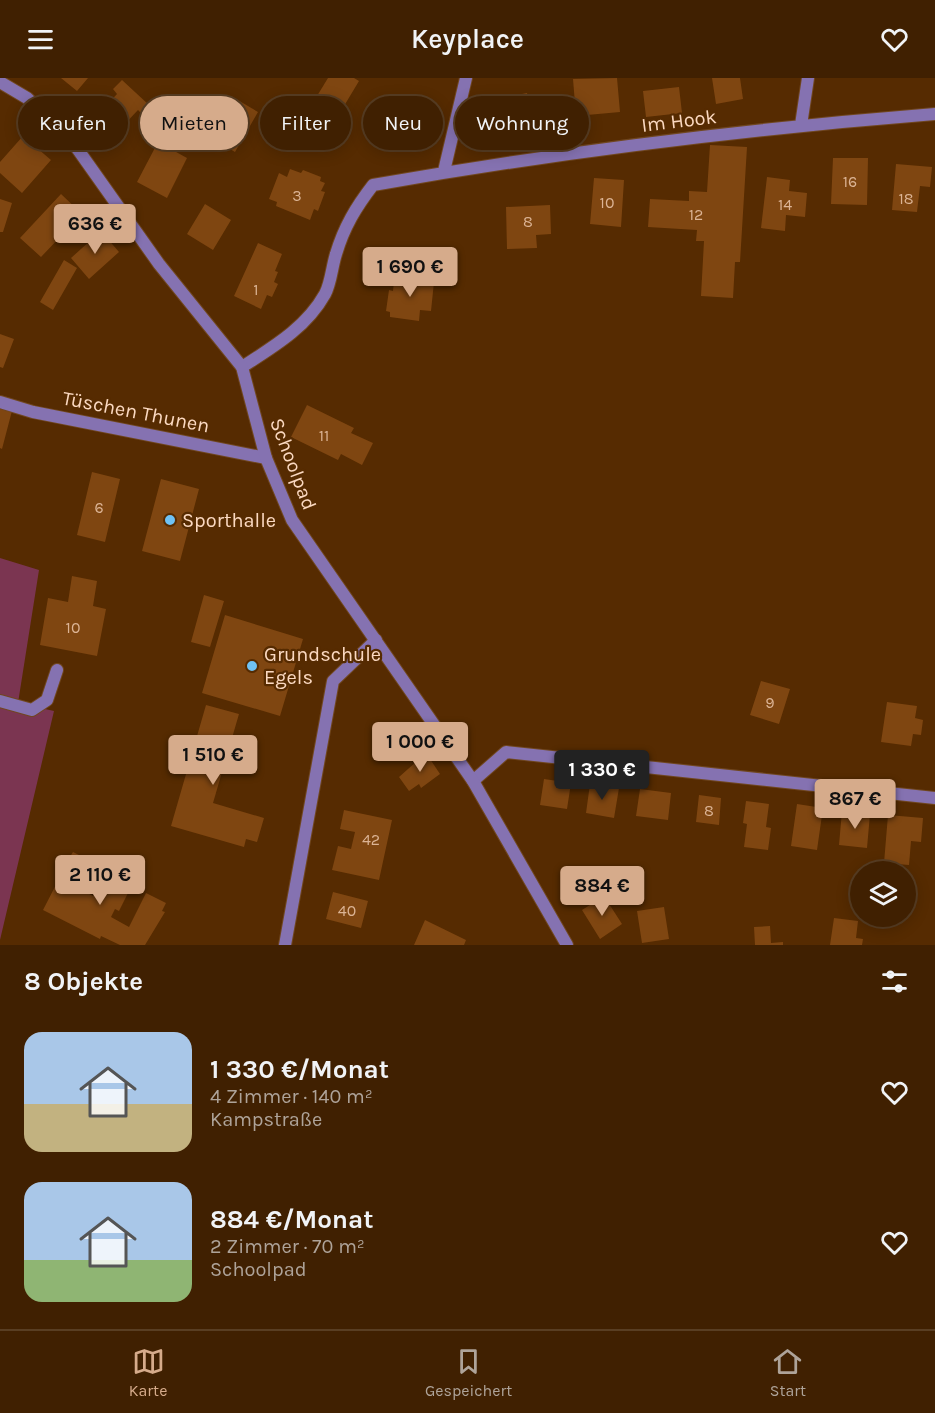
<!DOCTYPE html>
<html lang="de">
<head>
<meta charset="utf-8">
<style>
  :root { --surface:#402001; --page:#4b2d10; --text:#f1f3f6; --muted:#aea399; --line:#593e23; --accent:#d6ab8b }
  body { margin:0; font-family:Karla,sans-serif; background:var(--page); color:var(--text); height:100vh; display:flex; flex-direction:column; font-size:22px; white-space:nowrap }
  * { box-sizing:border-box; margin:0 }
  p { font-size:20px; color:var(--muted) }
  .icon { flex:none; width:33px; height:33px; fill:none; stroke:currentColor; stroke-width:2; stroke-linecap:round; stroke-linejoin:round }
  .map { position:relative; height:867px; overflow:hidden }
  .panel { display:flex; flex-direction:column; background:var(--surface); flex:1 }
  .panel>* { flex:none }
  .top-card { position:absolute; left:18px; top:18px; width:600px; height:54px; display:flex; gap:12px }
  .fabs { position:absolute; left:850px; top:783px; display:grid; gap:12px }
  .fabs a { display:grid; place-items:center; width:66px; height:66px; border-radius:50%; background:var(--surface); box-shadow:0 3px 15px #0003,0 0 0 2px var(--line); font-size:30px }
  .price { position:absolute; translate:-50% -51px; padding:0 14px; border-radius:6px; background:var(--accent); color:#111; font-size:20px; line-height:39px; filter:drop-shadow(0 2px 3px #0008) }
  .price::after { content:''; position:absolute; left:50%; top:36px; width:18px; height:14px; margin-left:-9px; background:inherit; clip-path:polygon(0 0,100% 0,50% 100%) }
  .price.selected { background:#222; color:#fff }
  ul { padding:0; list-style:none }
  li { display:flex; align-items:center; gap:18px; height:150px; padding:0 24px }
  li span { display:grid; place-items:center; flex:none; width:168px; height:120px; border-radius:18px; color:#555 }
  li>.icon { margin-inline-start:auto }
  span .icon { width:72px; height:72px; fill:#fffc; stroke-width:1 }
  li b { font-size:26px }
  h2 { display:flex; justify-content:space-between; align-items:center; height:72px; padding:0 24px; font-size:26px }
  .pill { padding:0 21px; border-radius:27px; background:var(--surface); box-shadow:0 3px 15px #0003,0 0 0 2px var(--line); font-size:21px; line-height:54px }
  .pill.selected { background:var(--accent); color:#111 }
  header { display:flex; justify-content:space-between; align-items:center; height:78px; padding:0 24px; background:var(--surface); font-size:27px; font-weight:600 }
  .tabs { display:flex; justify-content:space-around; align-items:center; height:84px; border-top:2px solid var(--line); background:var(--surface); font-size:16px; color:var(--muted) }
  .tabs a { display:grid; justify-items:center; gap:3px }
  .tabs .selected { color:var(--accent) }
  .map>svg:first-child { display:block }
  .green { fill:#7b3551 }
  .building { fill:#7f4611 }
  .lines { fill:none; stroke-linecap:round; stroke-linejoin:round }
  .minor-casing { stroke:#704720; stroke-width:14 }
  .tertiary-casing { stroke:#704720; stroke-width:14 }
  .minor { stroke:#8572b1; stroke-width:12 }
  .tertiary { stroke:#8572b1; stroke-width:12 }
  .poi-dot { fill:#6fc2f4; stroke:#562b01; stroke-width:2 }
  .labels { text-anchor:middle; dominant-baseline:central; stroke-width:4.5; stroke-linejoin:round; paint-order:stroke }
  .number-label { font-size:16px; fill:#dcb495 }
  .street-label { font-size:20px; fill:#fbd9c1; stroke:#562b01 }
  .poi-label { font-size:20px; fill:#fbd9c1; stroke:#562b01; text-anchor:start }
</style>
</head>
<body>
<header><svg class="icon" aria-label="menu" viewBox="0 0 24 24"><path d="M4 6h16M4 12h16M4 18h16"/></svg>Keyplace<svg class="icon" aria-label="heart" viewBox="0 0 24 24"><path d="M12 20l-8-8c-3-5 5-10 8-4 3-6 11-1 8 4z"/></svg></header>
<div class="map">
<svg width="935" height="867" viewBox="0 0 935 867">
  <rect width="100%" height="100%" fill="#562b01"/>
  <path class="green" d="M 0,480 L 39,492 L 18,625 L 54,633 L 0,862 Z"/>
  <path class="building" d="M 61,0 L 88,0 L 77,13 Z
    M 328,0 L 354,0 L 359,3 L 341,33 L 317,18 Z
    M 617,0 L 620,34 L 576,38 L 573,1 Z
    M 712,0 L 740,0 L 743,21 L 716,26 Z
    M 122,2 L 149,27 L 141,35 L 138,32 L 123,48 L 104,30 L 117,16 L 113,11 Z
    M 679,9 L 682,35 L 646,39 L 643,13 Z
    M 527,15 L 534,47 L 498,54 L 491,22 Z
    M 231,18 L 258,34 L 235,74 L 208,58 Z
    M 424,22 L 428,52 L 398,57 L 394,27 Z
    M 23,58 L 51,82 L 22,115 L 0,95 L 0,84 Z
    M 158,64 L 187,80 L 167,120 L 137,104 Z
    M 710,67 L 747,69 L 740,184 L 735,184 L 733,220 L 701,218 L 704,163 L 696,163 L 697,152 L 648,149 L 650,121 L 689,123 L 689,113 L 707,114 Z
    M 833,80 L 868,80 L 867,127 L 831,126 Z
    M 896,86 L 932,89 L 930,109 L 920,108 L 917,134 L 892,132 Z
    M 290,91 L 301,95 L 303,92 L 321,99 L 320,103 L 325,105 L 321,113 L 325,114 L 318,133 L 314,131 L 310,142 L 276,128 L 277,124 L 269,121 L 279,95 L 287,99 Z
    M 767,99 L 790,102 L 789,113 L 807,115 L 805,139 L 786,137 L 785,153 L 761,150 Z
    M 594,100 L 624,102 L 621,149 L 590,146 Z
    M 61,116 L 82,136 L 41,179 L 20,160 Z
    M 0,121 L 12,125 L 3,154 L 0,154 Z
    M 205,126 L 231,142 L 213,172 L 187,156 Z
    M 550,127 L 551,156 L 536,157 L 537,170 L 507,171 L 506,129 Z
    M 101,153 L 119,174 L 89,201 L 71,180 Z
    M 258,165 L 282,176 L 275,193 L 278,194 L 274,204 L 278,206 L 272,219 L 267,217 L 261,231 L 234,218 Z
    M 64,182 L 77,190 L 53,232 L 40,224 Z
    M 404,196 L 416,197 L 415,202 L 434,204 L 431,233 L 420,232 L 419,243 L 390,239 L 390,234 L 386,233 L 389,212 L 393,213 L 394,203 L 403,204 Z
    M 0,256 L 14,261 L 3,290 L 0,289 Z
    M 0,326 L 13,329 L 2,371 L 0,370 Z
    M 307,327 L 354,350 L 351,355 L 373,365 L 362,387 L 341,376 L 338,382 L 291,359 Z
    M 92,394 L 120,401 L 105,464 L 77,457 Z
    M 161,401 L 199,411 L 180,483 L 142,473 Z
    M 72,498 L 97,503 L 93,528 L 106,531 L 97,578 L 40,567 L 48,520 L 68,524 Z
    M 204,517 L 224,523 L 210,569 L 191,564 Z
    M 225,537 L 303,561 L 280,638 L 202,615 Z
    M 761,603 L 790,611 L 779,646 L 750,637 Z
    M 887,624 L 917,628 L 915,640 L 923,642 L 921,657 L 913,656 L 911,668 L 881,664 Z
    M 206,627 L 239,636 L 213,725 L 264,740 L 257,764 L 246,761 L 244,769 L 171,748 Z
    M 426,675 L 440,696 L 421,710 L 419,706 L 409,713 L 399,699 Z
    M 544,701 L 571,705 L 567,731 L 540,727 Z
    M 590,706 L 619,710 L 614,740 L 586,735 Z
    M 640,711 L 671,715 L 668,742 L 636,738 Z
    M 699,717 L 721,720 L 719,747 L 696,744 Z
    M 746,723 L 769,726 L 766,749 L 771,750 L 768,772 L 744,769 L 747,746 L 743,745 Z
    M 797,726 L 823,730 L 817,772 L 791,768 Z
    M 344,732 L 392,742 L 379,802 L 332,792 L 338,768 L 351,771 L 355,754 L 340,751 Z
    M 842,733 L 870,736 L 867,770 L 839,767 Z
    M 888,737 L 923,740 L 921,764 L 911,763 L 909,787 L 884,785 Z
    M 73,774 L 95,785 L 82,812 L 93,818 L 101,802 L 112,808 L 114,803 L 130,811 L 119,833 L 115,831 L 111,839 L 129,849 L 146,815 L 166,825 L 162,833 L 165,834 L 145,867 L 120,867 L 101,858 L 100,861 L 43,832 L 62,795 L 57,793 L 64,780 L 68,782 Z
    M 333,814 L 368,823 L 361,850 L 326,841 Z
    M 604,818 L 622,846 L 600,861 L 582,832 Z
    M 664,829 L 669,861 L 642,865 L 637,833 Z
    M 834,840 L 858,843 L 856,860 L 863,861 L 862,867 L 830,867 Z
    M 425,842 L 466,862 L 464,867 L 414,867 Z
    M 770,848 L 771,865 L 783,864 L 783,867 L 755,867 L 754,849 Z"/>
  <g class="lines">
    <g class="minor-casing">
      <path id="minor" d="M 801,47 L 808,0
        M 444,93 L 466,0
        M 242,289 C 273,269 306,250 325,216 C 331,205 332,188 336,176 C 344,149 356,129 373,107 C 559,74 747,51 935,36
        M 0,324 L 33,334 L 266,380
        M 0,623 L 32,632 L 47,622 L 57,592
        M 473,703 L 506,674 L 935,720
        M 285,867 L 333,603 L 376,562"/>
    </g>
    <g class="tertiary-casing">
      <path id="tertiary" d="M 0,4 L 27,20 L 69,59 L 159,186 L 242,289 L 266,380 L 292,442 L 473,703 L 567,867"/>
    </g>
    <use href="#minor" class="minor"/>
    <use href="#tertiary" class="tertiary"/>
  </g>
  <g class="poi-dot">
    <circle cx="170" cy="442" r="6"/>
    <circle cx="252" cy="588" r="6"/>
  </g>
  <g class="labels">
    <g class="number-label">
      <text x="850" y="103">16</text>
      <text x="297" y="117">3</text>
      <text x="906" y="120">18</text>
      <text x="607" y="124">10</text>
      <text x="785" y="126">14</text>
      <text x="696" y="136">12</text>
      <text x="528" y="143">8</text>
      <text x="256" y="211">1</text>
      <text x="324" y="357">11</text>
      <text x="99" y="429">6</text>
      <text x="73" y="549">10</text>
      <text x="770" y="624">9</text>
      <text x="709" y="732">8</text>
      <text x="371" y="761">42</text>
      <text x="347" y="832">40</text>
    </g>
    <g class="street-label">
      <text transform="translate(679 43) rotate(-7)">Im Hook</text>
      <text transform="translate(136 334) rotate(11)">Tüschen Thunen</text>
      <text transform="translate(293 386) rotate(69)">Schoolpad</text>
    </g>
    <g class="poi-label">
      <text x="182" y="442">Sporthalle</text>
      <text x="264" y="576">Grundschule<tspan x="264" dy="23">Egels</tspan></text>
    </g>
  </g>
</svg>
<div class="fabs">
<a><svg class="icon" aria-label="layers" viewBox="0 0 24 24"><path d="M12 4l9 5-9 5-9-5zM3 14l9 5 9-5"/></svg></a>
</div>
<b class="price" style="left:95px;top:177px">636 €</b>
<b class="price" style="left:410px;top:220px">1 690 €</b>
<b class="price" style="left:420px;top:695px">1 000 €</b>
<b class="price" style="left:213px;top:708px">1 510 €</b>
<b class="price selected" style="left:602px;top:723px">1 330 €</b>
<b class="price" style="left:855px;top:752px">867 €</b>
<b class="price" style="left:100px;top:828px">2 110 €</b>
<b class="price" style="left:602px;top:839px">884 €</b>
<div class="top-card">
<a class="pill">Kaufen</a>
<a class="pill selected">Mieten</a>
<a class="pill">Filter</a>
<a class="pill">Neu</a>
<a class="pill">Wohnung</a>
</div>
</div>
<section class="panel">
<h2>8 Objekte<svg class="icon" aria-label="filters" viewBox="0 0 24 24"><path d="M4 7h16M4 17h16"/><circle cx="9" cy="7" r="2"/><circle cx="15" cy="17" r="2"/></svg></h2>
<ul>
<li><span style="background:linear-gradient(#a9c7e8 60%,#c2b280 0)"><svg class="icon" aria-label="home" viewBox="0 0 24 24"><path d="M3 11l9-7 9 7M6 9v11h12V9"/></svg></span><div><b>1 330 €/Monat</b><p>4 Zimmer · 140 m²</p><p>Kampstraße</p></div><svg class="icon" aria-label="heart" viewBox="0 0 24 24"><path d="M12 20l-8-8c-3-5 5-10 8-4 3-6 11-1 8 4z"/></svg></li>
<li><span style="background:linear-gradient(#a9c7e8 65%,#8fb573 0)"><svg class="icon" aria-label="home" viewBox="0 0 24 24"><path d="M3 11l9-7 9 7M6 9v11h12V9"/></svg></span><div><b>884 €/Monat</b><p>2 Zimmer · 70 m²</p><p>Schoolpad</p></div><svg class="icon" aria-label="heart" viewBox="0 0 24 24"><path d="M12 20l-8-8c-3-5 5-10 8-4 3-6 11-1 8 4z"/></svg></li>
</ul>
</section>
<nav class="tabs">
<a class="selected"><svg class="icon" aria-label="map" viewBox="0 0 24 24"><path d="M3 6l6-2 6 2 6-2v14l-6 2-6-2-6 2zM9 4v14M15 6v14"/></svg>Karte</a>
<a><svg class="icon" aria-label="saved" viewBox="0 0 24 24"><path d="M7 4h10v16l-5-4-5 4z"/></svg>Gespeichert</a>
<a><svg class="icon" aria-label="home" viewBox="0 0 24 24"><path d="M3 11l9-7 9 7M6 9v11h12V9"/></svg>Start</a>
</nav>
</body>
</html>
